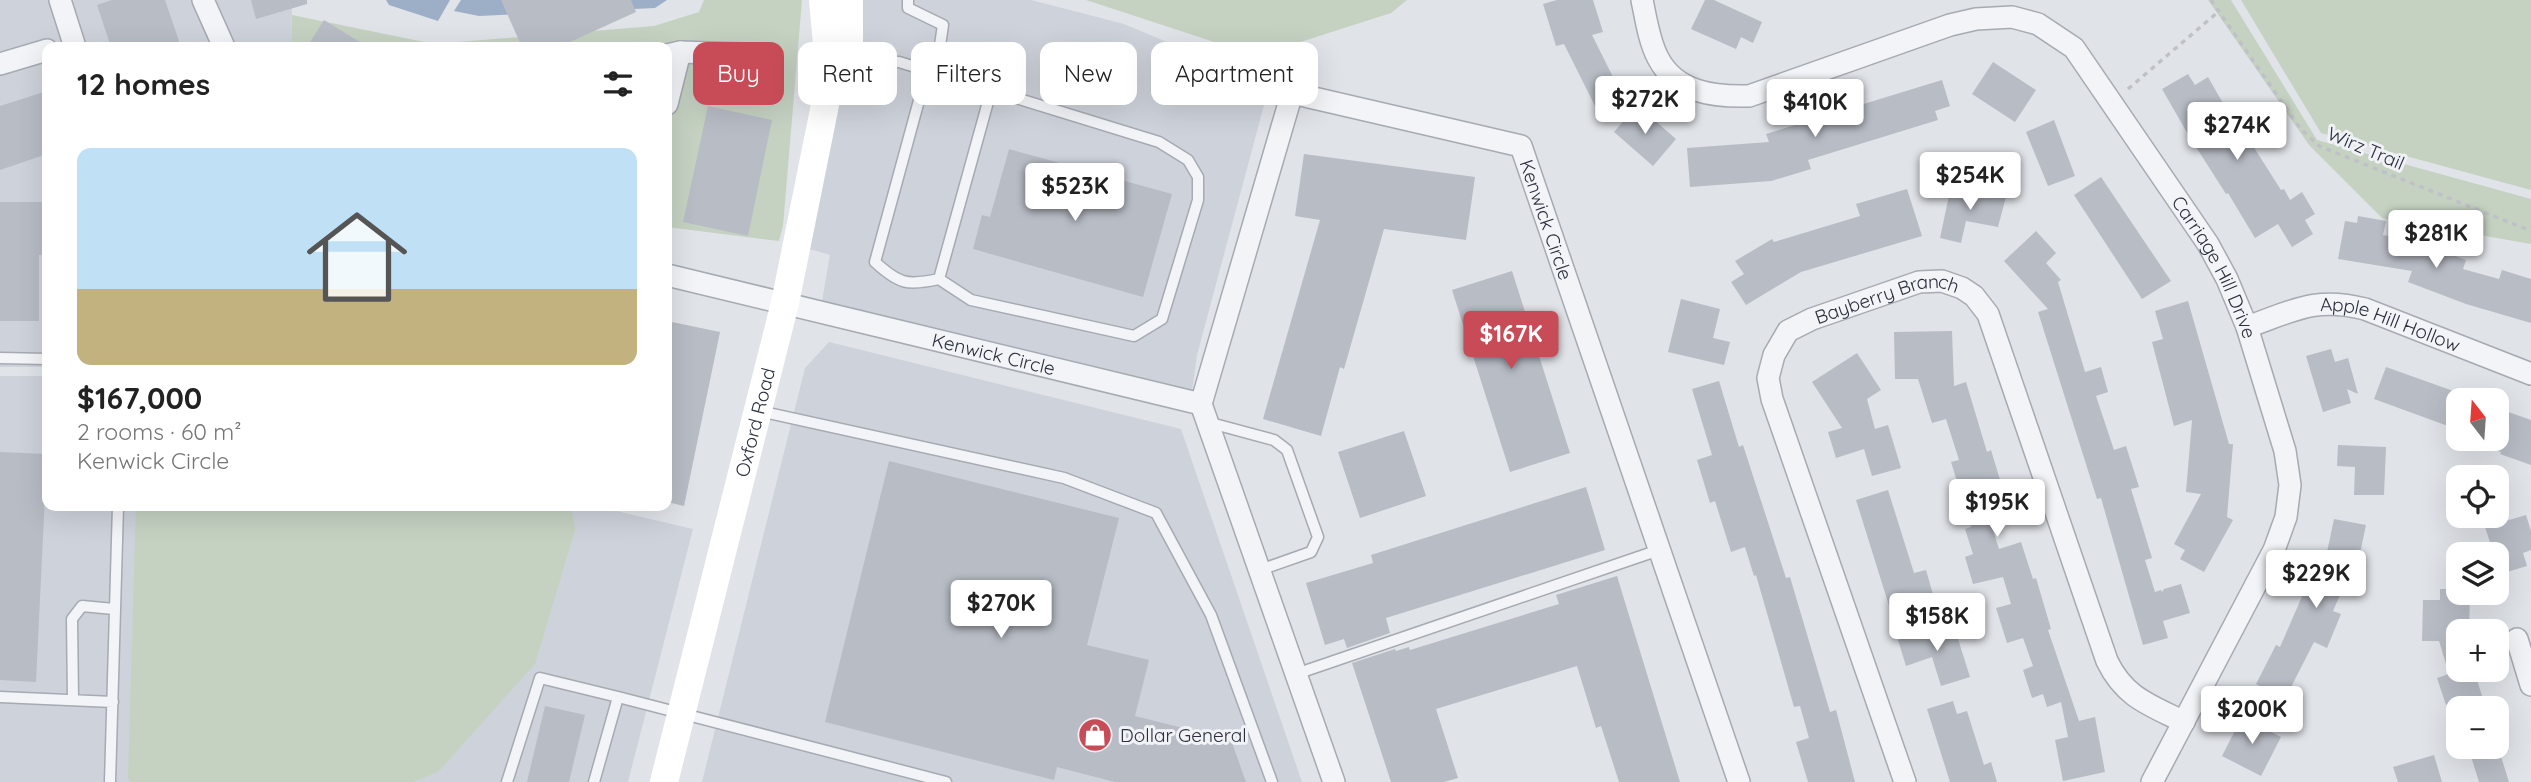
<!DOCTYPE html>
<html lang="en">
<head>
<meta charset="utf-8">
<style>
  :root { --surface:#fff; --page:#f2f2f2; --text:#222; --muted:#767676; --line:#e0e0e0; --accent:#c74c57 }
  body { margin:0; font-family:Quicksand,sans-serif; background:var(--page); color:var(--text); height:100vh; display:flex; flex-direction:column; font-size:26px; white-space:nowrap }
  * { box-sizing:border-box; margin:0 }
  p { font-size:23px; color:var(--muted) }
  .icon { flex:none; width:38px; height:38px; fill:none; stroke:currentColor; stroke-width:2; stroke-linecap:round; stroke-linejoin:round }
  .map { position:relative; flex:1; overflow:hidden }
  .sheet { position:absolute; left:42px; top:42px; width:630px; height:469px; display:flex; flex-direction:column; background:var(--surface); border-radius:14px; box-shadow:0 7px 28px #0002 }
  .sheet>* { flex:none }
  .top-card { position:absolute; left:693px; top:42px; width:665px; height:63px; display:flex; gap:14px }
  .needle { width:46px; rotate:343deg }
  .tools { position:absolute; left:2446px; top:388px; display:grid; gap:14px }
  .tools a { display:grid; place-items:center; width:63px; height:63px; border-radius:14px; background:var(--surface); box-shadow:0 7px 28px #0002; font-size:35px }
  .price { position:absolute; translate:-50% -60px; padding:0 16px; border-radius:7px; background:#fff; color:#222; font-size:23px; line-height:46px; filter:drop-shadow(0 2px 4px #0008) }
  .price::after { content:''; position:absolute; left:50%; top:42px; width:21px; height:16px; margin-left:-10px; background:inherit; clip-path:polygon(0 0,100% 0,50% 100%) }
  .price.active { background:var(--accent); color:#fff }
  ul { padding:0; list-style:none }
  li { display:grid; align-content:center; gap:14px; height:371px; padding:0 35px }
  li+li { border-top:2px solid var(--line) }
  li span { display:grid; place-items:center; height:217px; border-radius:14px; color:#555 }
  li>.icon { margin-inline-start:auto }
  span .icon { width:126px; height:126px; fill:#fffc; stroke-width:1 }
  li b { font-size:30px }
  h2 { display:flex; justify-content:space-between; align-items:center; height:84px; padding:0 35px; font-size:30px }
  .chip { padding:0 24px; border-radius:14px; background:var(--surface); box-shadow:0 7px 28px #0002; font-size:24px; line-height:63px }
  .chip.active { background:var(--accent); color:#fff }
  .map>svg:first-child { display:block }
  .built { fill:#ced2da }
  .green { fill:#c5d2c2 }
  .water { fill:#9dafc7 }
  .building { fill:#b8bcc5 }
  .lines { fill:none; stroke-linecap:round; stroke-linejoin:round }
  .lane-casing { stroke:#a6aab2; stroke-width:13 }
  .street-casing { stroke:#a6aab2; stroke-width:24 }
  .path { stroke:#bfc1c7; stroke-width:3.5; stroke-dasharray:5 5; stroke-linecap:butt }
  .lane { stroke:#f3f4f7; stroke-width:10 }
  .street { stroke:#f3f4f7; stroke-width:21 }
  .secondary { stroke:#fff; stroke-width:28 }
  .labels { text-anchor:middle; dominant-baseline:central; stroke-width:6; stroke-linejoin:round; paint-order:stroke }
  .street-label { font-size:19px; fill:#2a303f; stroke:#f0f2f6 }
  .poi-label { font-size:19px; fill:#2a303f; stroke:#f0f2f6; text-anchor:start }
</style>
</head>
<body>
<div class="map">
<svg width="2531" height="782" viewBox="0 0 2531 782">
  <rect width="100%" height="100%" fill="#e0e3e8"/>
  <path class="built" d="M 0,0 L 290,0 L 292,6 L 291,47 L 47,47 L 47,367 L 0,367 Z
    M 859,0 L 1031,0 L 1124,24 L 1186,50 L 1229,83 L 1271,79 L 1197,355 L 1192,391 L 822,301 L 830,255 L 806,248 Z
    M 829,342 L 1181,429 L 1302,782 L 702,782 L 805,368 Z
    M 0,376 L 47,376 L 47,506 L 595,506 L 693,529 L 628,782 L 0,782 Z"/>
  <path class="green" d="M 704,0 L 802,0 L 783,226 L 779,241 L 667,227 L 667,47 L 291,47 L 292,15 L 434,44 L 654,26 L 699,12 Z
    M 1086,0 L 1407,0 L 1391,13 L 1257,56 Z
    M 2208,0 L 2231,0 L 2317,140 L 2531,199 L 2531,244 L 2382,218 L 2309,145 Z
    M 2241,0 L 2531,0 L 2531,190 L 2321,133 Z
    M 136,506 L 571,506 L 575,530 L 535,664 L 438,772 L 413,782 L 131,782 L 128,778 Z"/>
  <path class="water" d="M 386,0 L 450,0 L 438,21 L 389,5 Z
    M 461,0 L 667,0 L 655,8 L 479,16 L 454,11 Z"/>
  <path class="building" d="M 112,0 L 165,0 L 181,47 L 111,47 L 97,5 Z
    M 251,0 L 307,0 L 307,4 L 256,19 Z
    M 501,0 L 631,0 L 636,12 L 559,47 L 522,47 Z
    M 1557,0 L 1593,0 L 1603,32 L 1592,35 L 1624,99 L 1598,112 L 1564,44 L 1556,46 L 1543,4 Z
    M 1705,0 L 1714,0 L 1762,22 L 1753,43 L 1741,37 L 1736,49 L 1691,29 Z
    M 324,20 L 368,47 L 307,47 Z
    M 1993,62 L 2036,90 L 2015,122 L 1972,94 Z
    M 2188,74 L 2195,85 L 2208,77 L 2236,126 L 2239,124 L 2281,190 L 2284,189 L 2290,200 L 2302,192 L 2315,214 L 2305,220 L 2313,234 L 2292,247 L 2278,224 L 2255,238 L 2228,193 L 2226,194 L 2189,136 L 2162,89 Z
    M 1942,80 L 1950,106 L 1935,111 L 1938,120 L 1808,160 L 1811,169 L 1771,181 L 1690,187 L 1687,148 L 1769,142 L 1766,134 Z
    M 47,91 L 47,154 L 0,170 L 0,106 Z
    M 1637,105 L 1676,139 L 1653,166 L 1614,132 Z
    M 708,106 L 772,120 L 748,236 L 683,222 Z
    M 2054,120 L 2075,176 L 2048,186 L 2026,132 Z
    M 1009,149 L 1172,194 L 1143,297 L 973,249 L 982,215 L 990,217 Z
    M 1304,154 L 1475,177 L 1466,240 L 1384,229 L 1344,369 L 1340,367 L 1321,436 L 1263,419 L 1320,220 L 1295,216 Z
    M 2101,177 L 2171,281 L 2142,299 L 2074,195 Z
    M 1951,186 L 2006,197 L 1998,227 L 1966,221 L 1961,243 L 1940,238 Z
    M 1907,189 L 1922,236 L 1801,272 L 1746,305 L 1731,282 L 1744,274 L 1735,261 L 1772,239 L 1774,242 L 1860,216 L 1856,204 Z
    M 0,202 L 43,202 L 43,255 L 39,255 L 39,321 L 0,321 Z
    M 2358,216 L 2386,221 L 2383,235 L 2412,240 L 2466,260 L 2463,269 L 2499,279 L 2502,270 L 2531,279 L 2531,323 L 2466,304 L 2408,282 L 2412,271 L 2338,259 L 2345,221 L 2357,223 Z
    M 2036,231 L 2056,253 L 2046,263 L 2061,280 L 2058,282 L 2085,372 L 2101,367 L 2108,392 L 2096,396 L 2114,450 L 2126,446 L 2139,487 L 2131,489 L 2152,558 L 2145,560 L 2155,592 L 2161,590 L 2162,592 L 2164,589 L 2181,584 L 2190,613 L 2163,621 L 2168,638 L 2143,645 L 2101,498 L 2097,499 L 2038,312 L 2048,309 L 2004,261 Z
    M 1512,271 L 1570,453 L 1510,472 L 1452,290 Z
    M 1681,299 L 1720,309 L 1713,338 L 1730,342 L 1724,365 L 1668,352 Z
    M 2188,301 L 2229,444 L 2233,444 L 2227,517 L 2233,520 L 2204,572 L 2180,559 L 2185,550 L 2174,544 L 2201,494 L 2186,492 L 2192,420 L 2174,426 L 2152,342 L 2163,339 L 2155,311 Z
    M 667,321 L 720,332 L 684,506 L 667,502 Z
    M 1952,331 L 1954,386 L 1966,382 L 1987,452 L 1991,450 L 2007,503 L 1986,509 L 1999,549 L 2021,542 L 2033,579 L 2036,578 L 2051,629 L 2048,630 L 2079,721 L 2095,717 L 2105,772 L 2063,781 L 2055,740 L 2068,737 L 2061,702 L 2047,707 L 2043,694 L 2032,698 L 2023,670 L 2033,666 L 2023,638 L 2007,643 L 1996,608 L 2011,604 L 2003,577 L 1973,584 L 1965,557 L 1973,554 L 1965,529 L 1971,527 L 1951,462 L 1959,460 L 1946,419 L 1932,423 L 1918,379 L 1895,379 L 1894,332 Z
    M 2331,349 L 2335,362 L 2348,358 L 2358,394 L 2347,389 L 2351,403 L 2323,412 L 2306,356 Z
    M 1857,353 L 1881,390 L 1867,399 L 1875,429 L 1888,425 L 1901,468 L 1872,476 L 1864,449 L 1836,458 L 1828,432 L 1842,428 L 1812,382 Z
    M 2386,367 L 2459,393 L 2459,430 L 2374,399 Z
    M 1719,381 L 1739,447 L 1743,445 L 1786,578 L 1790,577 L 1830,712 L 1836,710 L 1855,782 L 1808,782 L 1796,742 L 1809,738 L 1800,706 L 1794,707 L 1756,575 L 1754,576 L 1745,547 L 1731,552 L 1715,501 L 1710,503 L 1697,460 L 1712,455 L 1692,389 Z
    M 2497,408 L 2531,420 L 2531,465 L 2500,454 L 2501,452 L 2471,440 L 2497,439 Z
    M 1404,431 L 1426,496 L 1360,518 L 1338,452 Z
    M 2338,445 L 2386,447 L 2384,495 L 2354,495 L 2355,467 L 2337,466 Z
    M 0,452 L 47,454 L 36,682 L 0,680 Z
    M 889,461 L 1119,518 L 1087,645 L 1149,660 L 1135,716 L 1231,740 L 1246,782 L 1115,782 L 1057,767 L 1054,780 L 825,722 Z
    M 1586,487 L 1605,550 L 1386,618 L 1390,633 L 1347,648 L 1344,639 L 1325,645 L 1306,583 L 1373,563 L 1371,555 Z
    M 1888,490 L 1914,573 L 1926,570 L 1934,598 L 1891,612 L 1856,500 Z
    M 2526,515 L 2531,531 L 2531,550 L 2523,553 L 2527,566 L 2497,575 L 2497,555 L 2462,555 L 2461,551 L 2490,542 L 2485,527 Z
    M 2334,519 L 2366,525 L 2354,582 L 2346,581 L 2333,611 L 2341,614 L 2327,648 L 2314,642 L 2285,699 L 2256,684 L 2276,645 L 2280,647 L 2307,585 L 2319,590 Z
    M 1617,576 L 1680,782 L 1619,782 L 1601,726 L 1596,728 L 1577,666 L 1436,709 L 1458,778 L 1444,782 L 1391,782 L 1352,663 L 1395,649 L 1396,651 L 1409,647 L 1410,650 L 1559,604 L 1556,595 Z
    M 2440,589 L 2459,589 L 2459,593 L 2470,593 L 2469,632 L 2459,632 L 2459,670 L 2474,670 L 2486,709 L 2458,709 L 2456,702 L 2446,705 L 2437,678 L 2449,674 L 2439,641 L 2422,641 L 2423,600 L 2440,600 Z
    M 1953,623 L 1970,677 L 1941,686 L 1932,657 L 1906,666 L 1898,640 Z
    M 1953,701 L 1957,714 L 1967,711 L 1984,765 L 1991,762 L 1997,782 L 1950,782 L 1927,709 Z
    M 545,706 L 585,715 L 569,782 L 527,782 Z
    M 2242,717 L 2281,737 L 2261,776 L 2222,756 Z
    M 2468,747 L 2498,747 L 2509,782 L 2479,782 Z
    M 2434,755 L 2442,782 L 2398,782 L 2393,767 Z"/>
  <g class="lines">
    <g class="lane-casing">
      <path id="lane" d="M 842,61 L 899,62 L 1159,142 L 1188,160 L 1198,177 L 1198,200 L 1162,319 L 1134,336 L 971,300 L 939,279 C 907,286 899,284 875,262 L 927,71 L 939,52 L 943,25 L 908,8 L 908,0
        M 939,279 L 991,91
        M 0,358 L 47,359
        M 759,411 L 1064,478 L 1156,513 L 1211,615 L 1272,782
        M 1207,422 L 1274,440 L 1287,450 L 1318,537 L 1311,552 L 1260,570
        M 1296,674 L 1659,550
        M 0,697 L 113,702
        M 73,700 L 72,619 L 82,606 L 114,609
        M 110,782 L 118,506
        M 507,782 L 540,678 L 618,697
        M 594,782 L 618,697 L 946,782"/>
    </g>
    <g class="street-casing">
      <g id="street">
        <path d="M 60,0 L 75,47"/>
        <path d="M 203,0 L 224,47"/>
        <path id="s1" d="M 1642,0 C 1646,19 1649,41 1658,58 C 1676,93 1715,97 1749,96 L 1950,25 L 1976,19 L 2012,17 L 2038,24 L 2074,48 L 2208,244 L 2227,279 L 2247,327 L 2285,451 L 2290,485 L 2286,517 L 2274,550 L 2152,782"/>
        <path d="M 667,55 L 680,52 L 769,55"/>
        <path d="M 0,64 L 47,50"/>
        <path d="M 667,104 L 680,52"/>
        <path id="s2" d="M 667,275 L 1201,404 L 1334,782"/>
        <path id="s3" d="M 2247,327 C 2293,311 2315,296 2365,309 L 2531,374"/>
        <path id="s4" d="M 1201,404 L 1292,93 L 1521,146 L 1739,782"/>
        <path d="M 2517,639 L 2531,685"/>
        <path id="s5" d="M 1905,782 L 1772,399 L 1768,378 L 1774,355 L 1788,331 L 1812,319 L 1919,282 L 1942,281 L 1962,288 L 1974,296 L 1988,314 L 2107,661 C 2125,698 2150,705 2184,722"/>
      </g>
    </g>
    <path class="path" d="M 2211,0 L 2300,128 L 2319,146 L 2531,231
      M 2128,89 L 2218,12"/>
    <use href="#lane" class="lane"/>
    <use href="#street" class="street"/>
    <g class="secondary">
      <path d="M 823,0 L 827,44 L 836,60"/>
      <path id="s6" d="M 664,782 L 785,303 L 829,85 L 836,60 L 849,44 L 849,0"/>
    </g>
  </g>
  <defs>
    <g id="shop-disc" transform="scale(1.75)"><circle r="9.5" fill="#c74c57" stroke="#f0f2f6"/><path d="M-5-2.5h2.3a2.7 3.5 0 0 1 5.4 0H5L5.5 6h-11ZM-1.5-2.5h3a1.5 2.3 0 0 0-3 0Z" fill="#fff"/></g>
  </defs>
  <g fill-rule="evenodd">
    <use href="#shop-disc" x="1095" y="735"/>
  </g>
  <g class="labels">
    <g class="street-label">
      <text transform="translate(2366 148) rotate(23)">Wirz Trail</text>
      <text stroke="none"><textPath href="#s4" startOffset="637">Kenwick Circle</textPath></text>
      <text stroke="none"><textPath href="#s1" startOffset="772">Carriage Hill Drive</textPath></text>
      <text stroke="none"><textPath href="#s5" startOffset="584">Bayberry Branch</textPath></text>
      <text stroke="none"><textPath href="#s3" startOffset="150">Apple Hill Hollow</textPath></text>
      <text stroke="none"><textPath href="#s2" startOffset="336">Kenwick Circle</textPath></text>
      <text stroke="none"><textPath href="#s6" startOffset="371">Oxford Road</textPath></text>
    </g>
    <g class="poi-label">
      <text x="1120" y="735">Dollar General</text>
    </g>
  </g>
</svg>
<div class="tools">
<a><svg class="needle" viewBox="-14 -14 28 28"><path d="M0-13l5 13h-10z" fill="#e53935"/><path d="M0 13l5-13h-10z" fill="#767676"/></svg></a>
<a><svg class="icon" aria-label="locate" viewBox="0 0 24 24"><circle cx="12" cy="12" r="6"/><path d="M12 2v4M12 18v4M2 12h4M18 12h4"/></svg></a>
<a><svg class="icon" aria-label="layers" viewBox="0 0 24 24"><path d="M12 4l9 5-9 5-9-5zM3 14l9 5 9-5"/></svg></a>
<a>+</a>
<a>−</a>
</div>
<b class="price" style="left:1645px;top:136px">$272K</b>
<b class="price" style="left:1815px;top:139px">$410K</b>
<b class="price" style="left:2237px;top:162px">$274K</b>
<b class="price" style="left:1970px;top:212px">$254K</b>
<b class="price" style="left:1075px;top:223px">$523K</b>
<b class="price" style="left:2436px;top:270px">$281K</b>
<b class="price active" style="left:1511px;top:371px">$167K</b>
<b class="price" style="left:1997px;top:539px">$195K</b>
<b class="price" style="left:2316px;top:610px">$229K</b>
<b class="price" style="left:1001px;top:640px">$270K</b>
<b class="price" style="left:1937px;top:653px">$158K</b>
<b class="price" style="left:2252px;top:746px">$200K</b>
<div class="top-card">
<a class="chip active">Buy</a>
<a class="chip">Rent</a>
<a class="chip">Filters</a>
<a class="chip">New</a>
<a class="chip">Apartment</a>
</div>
<section class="sheet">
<h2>12 homes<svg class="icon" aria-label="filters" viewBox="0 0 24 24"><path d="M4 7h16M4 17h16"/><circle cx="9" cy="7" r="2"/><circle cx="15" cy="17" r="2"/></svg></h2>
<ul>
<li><span style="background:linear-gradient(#bfe0f5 65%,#c2b280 0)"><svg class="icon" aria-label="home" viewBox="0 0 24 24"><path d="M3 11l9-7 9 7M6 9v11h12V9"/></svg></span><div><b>$167,000</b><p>2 rooms · 60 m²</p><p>Kenwick Circle</p></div></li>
</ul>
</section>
</div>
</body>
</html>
